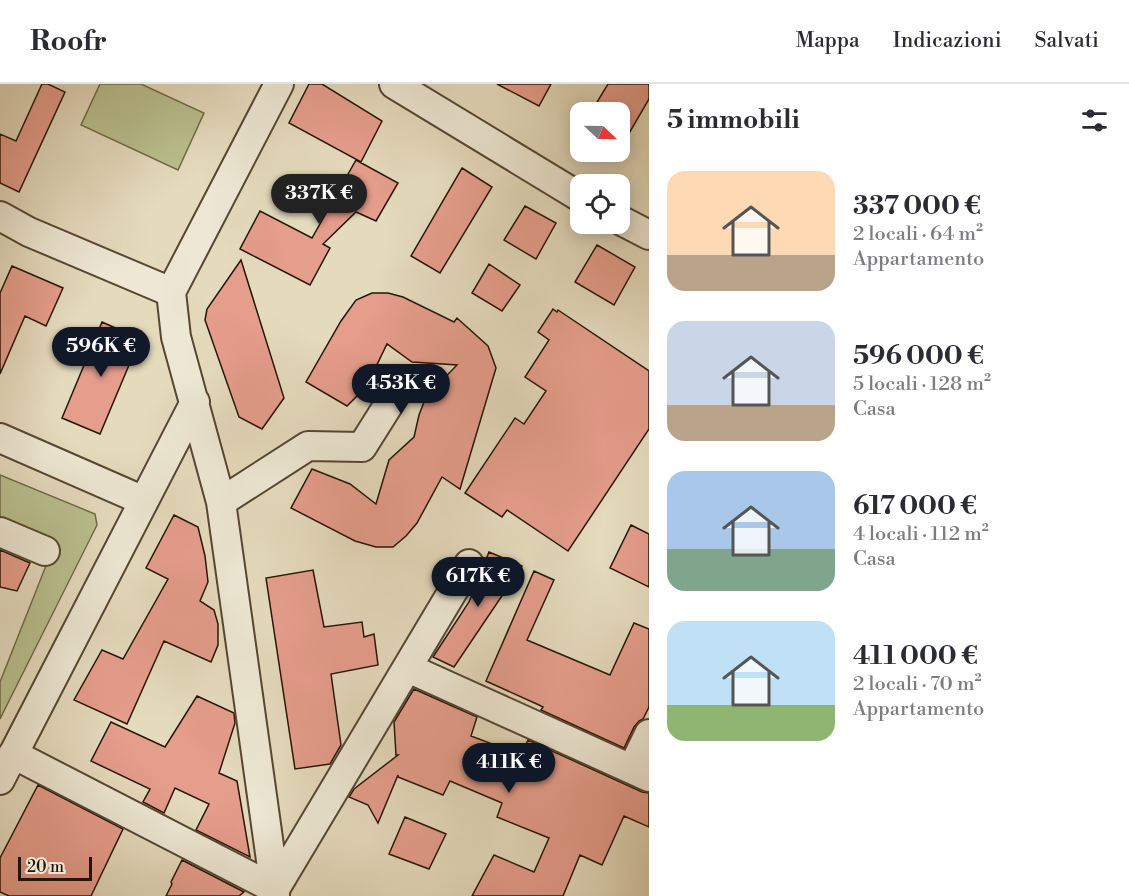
<!DOCTYPE html>
<html lang="it">
<head>
<meta charset="utf-8">
<style>
  :root { --surface:#fff; --page:#f7f7f7; --text:#2b2b33; --muted:#7c7c81; --line:#e1e1e2; --accent:#111827 }
  body { margin:0; font-family:"Libre Bodoni",serif; background:var(--page); color:var(--text); height:100vh; display:flex; flex-direction:column; font-size:22px; white-space:nowrap }
  * { box-sizing:border-box; margin:0 }
  p { font-size:20px; color:var(--muted) }
  .icon { flex:none; width:33px; height:33px; fill:none; stroke:currentColor; stroke-width:2; stroke-linecap:round; stroke-linejoin:round }
  .map { position:relative; flex:1; overflow:hidden }
  .side { display:flex; flex-direction:column; background:var(--surface); width:480px }
  .side>* { flex:none }
  .needle { width:39px; rotate:112deg }
  .buttons { position:absolute; left:570px; top:18px; display:grid; gap:12px }
  .buttons a { display:grid; place-items:center; width:60px; height:60px; border-radius:12px; background:var(--surface); box-shadow:0 3px 15px #0003; font-size:30px }
  .scale { position:absolute; left:18px; bottom:15px; width:74px; box-sizing:border-box; padding-left:6px; border:3px solid #271504; border-top:0; font-size:16px; line-height:21px; white-space:nowrap; color:#271504; -webkit-text-stroke:4px #ede7d3; paint-order:stroke }
  .price { position:absolute; translate:-50% -51px; padding:0 14px; border-radius:21px; background:var(--accent); color:#fff; font-size:20px; line-height:39px; filter:drop-shadow(0 2px 3px #0008) }
  .price::after { content:''; position:absolute; left:50%; top:36px; width:18px; height:14px; margin-left:-9px; background:inherit; clip-path:polygon(0 0,100% 0,50% 100%) }
  .price.current { background:#222; color:#fff }
  ul { padding:0; list-style:none }
  li { display:flex; align-items:center; gap:18px; height:150px; padding:0 18px }
  li span { display:grid; place-items:center; flex:none; width:168px; height:120px; border-radius:18px; color:#555 }
  li>.icon { margin-inline-start:auto }
  span .icon { width:72px; height:72px; fill:#fffc; stroke-width:1 }
  li b { font-size:26px }
  h2 { display:flex; justify-content:space-between; align-items:center; height:72px; padding:0 18px; font-size:26px }
  header { display:flex; align-items:center; gap:36px; box-sizing:border-box; height:84px; padding:0 30px; background:var(--surface); border-bottom:2px solid var(--line) }
  header strong { font-size:28px }
  nav { display:flex; gap:33px; margin-inline-start:auto; font-size:21px }
  main { display:flex; flex:1; min-height:0 }
  .map>svg:first-child { display:block }
  .green { fill:#b9be8d; stroke:#706a48; stroke-width:1.5 }
  .building { fill:#e59d8c; stroke:#271504; stroke-width:1.5 }
  .lines { fill:none; stroke-linecap:round; stroke-linejoin:round }
  .minor-casing { stroke:#564632; stroke-width:32 }
  .minor { stroke:#ede7d3; stroke-width:28 }
</style>
</head>
<body>
<header>
<strong>Roofr</strong>
<nav><a>Mappa</a><a>Indicazioni</a><a>Salvati</a></nav>
</header>
<main>
<div class="map">
<svg width="649" height="812" viewBox="0 0 649 812">
  <rect width="100%" height="100%" fill="#e4dabc"/>
  <filter id="stains"><feTurbulence type="fractalNoise" baseFrequency=".00333" numOctaves="4"/><feColorMatrix values="0 0 0 0 .2 0 0 0 0 .09 0 0 0 0 .02 0 0 0 .5 -.17"/></filter>
  <radialGradient id="worn" r=".72"><stop offset=".6" stop-color="#630" stop-opacity="0"/><stop offset="1" stop-color="#630" stop-opacity=".3"/></radialGradient>
  <path class="green" d="M 100,0 L 141,0 L 204,29 L 178,86 L 81,41 Z
    M 0,391 L 95,430 L 97,441 L 0,635 L 0,598 L 55,459 L 0,435 Z"/>
  <path class="building" d="M 42,0 L 48,0 L 65,8 L 19,108 L 0,99 L 0,50 L 16,57 Z
    M 309,0 L 322,0 L 382,37 L 361,78 L 289,39 Z
    M 497,0 L 551,0 L 539,22 Z
    M 608,0 L 649,0 L 649,15 L 620,65 L 620,28 L 591,28 Z
    M 356,76 L 398,99 L 376,137 L 356,128 L 323,160 L 330,164 L 310,201 L 240,165 L 260,127 L 312,154 Z
    M 462,84 L 492,103 L 440,189 L 411,172 Z
    M 525,122 L 556,139 L 536,175 L 504,156 Z
    M 597,161 L 635,183 L 614,221 L 575,198 Z
    M 241,176 L 284,314 L 262,345 L 239,333 L 205,236 L 207,225 Z
    M 489,180 L 520,201 L 502,227 L 472,209 Z
    M 12,182 L 63,204 L 46,242 L 25,232 L 0,290 L 0,209 Z
    M 372,209 L 388,209 L 403,213 L 454,238 L 457,234 L 488,262 L 496,284 L 460,405 L 442,393 L 417,439 L 406,452 L 393,463 L 376,463 L 355,457 L 291,424 L 312,385 L 350,400 L 376,420 L 389,376 L 414,353 L 419,331 L 426,313 L 457,281 L 412,278 L 387,260 L 369,297 L 359,310 L 347,322 L 306,298 L 341,237 L 356,216 Z
    M 553,225 L 557,228 L 558,226 L 649,287 L 649,345 L 568,467 L 507,426 L 502,433 L 465,409 L 515,334 L 524,340 L 546,307 L 525,293 L 549,256 L 538,248 Z
    M 102,238 L 140,255 L 100,350 L 62,334 Z
    M 174,431 L 198,443 L 205,472 L 208,498 L 200,517 L 214,526 L 218,540 L 218,561 L 211,578 L 164,557 L 127,640 L 74,616 L 102,566 L 123,575 L 168,495 L 146,484 Z
    M 631,441 L 649,450 L 649,503 L 610,484 Z
    M 0,466 L 30,479 L 17,507 L 0,503 Z
    M 489,468 L 522,482 L 454,583 L 433,573 L 469,518 L 476,501 L 483,488 L 485,478 Z
    M 313,486 L 324,543 L 362,538 L 364,553 L 374,550 L 378,581 L 331,590 L 341,661 L 330,680 L 295,685 L 266,494 Z
    M 534,487 L 554,496 L 527,556 L 610,591 L 634,539 L 649,545 L 649,623 L 643,635 L 639,637 L 634,643 L 624,664 L 541,626 L 543,623 L 539,621 L 486,597 Z
    M 414,605 L 477,633 L 471,652 L 521,671 L 528,656 L 642,708 L 649,709 L 649,743 L 624,732 L 602,781 L 580,771 L 563,812 L 472,812 L 494,771 L 534,788 L 549,754 L 497,733 L 502,719 L 450,697 L 443,711 L 398,693 L 398,691 L 378,739 L 368,721 L 349,713 L 354,705 L 398,671 L 396,671 L 394,638 Z
    M 197,612 L 234,629 L 235,639 L 219,689 L 237,697 L 250,773 L 196,746 L 209,720 L 175,704 L 164,729 L 143,718 L 150,705 L 91,677 L 111,638 L 165,663 Z
    M 38,701 L 123,745 L 91,812 L 9,812 L 0,808 L 0,774 Z
    M 405,733 L 446,750 L 429,785 L 389,770 Z
    M 182,776 L 244,808 L 239,812 L 166,812 L 172,800 L 171,798 Z"/>
  <g class="lines">
    <g class="minor-casing">
      <path id="minor" d="M 394,0 L 580,113
        M 0,132 L 29,148 L 171,208
        M 620,136 L 649,151
        M 0,354 L 144,417
        M 221,418 L 308,362 L 362,363 L 401,301
        M 0,448 L 45,467
        M 408,584 L 649,693
        M 13,670 L 275,805
        M 632,685 L 649,650
        M 0,696 L 195,318
        M 275,805 L 469,480
        M 275,812 L 275,805 L 221,418 L 176,253 L 171,208 L 279,0"/>
    </g>
    <use href="#minor" class="minor"/>
  </g>
  <rect width="100%" height="100%" filter="url(#stains)"/>
  <rect width="100%" height="100%" fill="url(#worn)"/>
</svg>
<div class="buttons">
<a><svg class="needle" viewBox="-14 -14 28 28"><path d="M0-13l5 13h-10z" fill="#e53935"/><path d="M0 13l5-13h-10z" fill="#7c7c81"/></svg></a>
<a><svg class="icon" aria-label="locate" viewBox="0 0 24 24"><circle cx="12" cy="12" r="6"/><path d="M12 2v4M12 18v4M2 12h4M18 12h4"/></svg></a>
</div>
<div class="scale">20 m</div>
<b class="price current" style="left:319px;top:141px">337K €</b>
<b class="price" style="left:101px;top:294px">596K €</b>
<b class="price" style="left:401px;top:331px">453K €</b>
<b class="price" style="left:478px;top:524px">617K €</b>
<b class="price" style="left:509px;top:710px">411K €</b>
</div>
<section class="side">
<h2>5 immobili<svg class="icon" aria-label="filters" viewBox="0 0 24 24"><path d="M4 7h16M4 17h16"/><circle cx="9" cy="7" r="2"/><circle cx="15" cy="17" r="2"/></svg></h2>
<ul>
<li><span style="background:linear-gradient(#ffd9b3 70%,#b9a48a 0)"><svg class="icon" aria-label="home" viewBox="0 0 24 24"><path d="M3 11l9-7 9 7M6 9v11h12V9"/></svg></span><div><b>337 000 €</b><p>2 locali · 64 m²</p><p>Appartamento</p></div></li>
<li><span style="background:linear-gradient(#c9d6e8 70%,#b9a48a 0)"><svg class="icon" aria-label="home" viewBox="0 0 24 24"><path d="M3 11l9-7 9 7M6 9v11h12V9"/></svg></span><div><b>596 000 €</b><p>5 locali · 128 m²</p><p>Casa</p></div></li>
<li><span style="background:linear-gradient(#a9c7e8 65%,#7fa58c 0)"><svg class="icon" aria-label="home" viewBox="0 0 24 24"><path d="M3 11l9-7 9 7M6 9v11h12V9"/></svg></span><div><b>617 000 €</b><p>4 locali · 112 m²</p><p>Casa</p></div></li>
<li><span style="background:linear-gradient(#bfe0f5 70%,#8fb573 0)"><svg class="icon" aria-label="home" viewBox="0 0 24 24"><path d="M3 11l9-7 9 7M6 9v11h12V9"/></svg></span><div><b>411 000 €</b><p>2 locali · 70 m²</p><p>Appartamento</p></div></li>
</ul>
</section>
</main>
</body>
</html>
